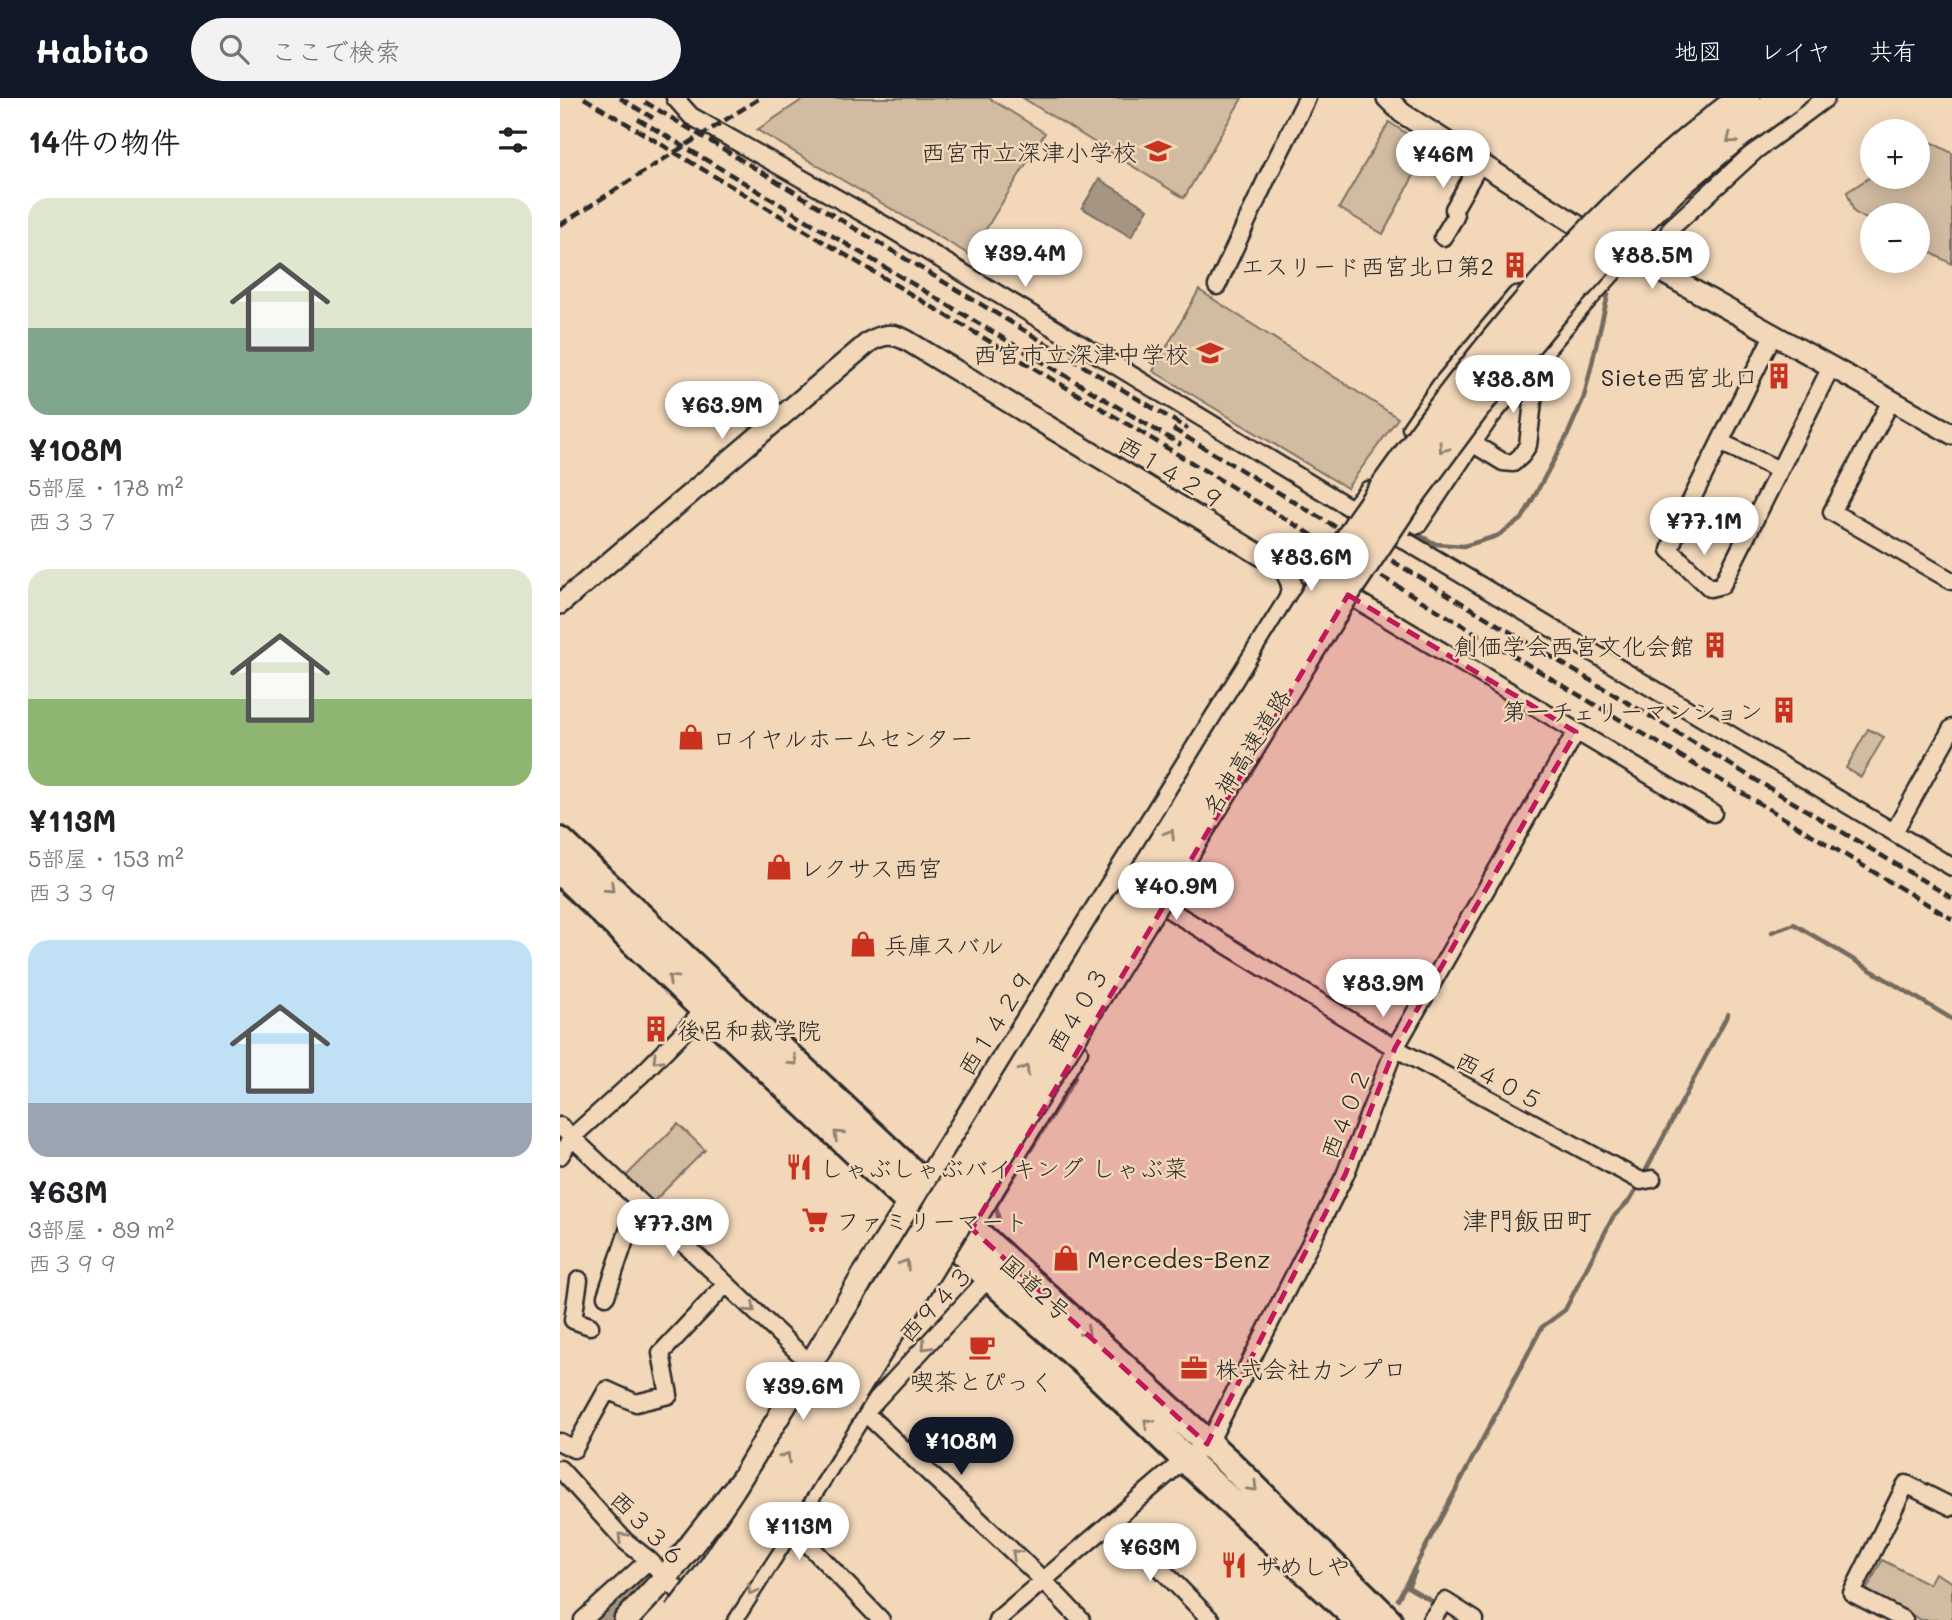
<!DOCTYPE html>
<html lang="ja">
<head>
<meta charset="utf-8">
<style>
  :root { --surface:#fff; --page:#f2f2f2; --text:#202124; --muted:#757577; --accent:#111827 }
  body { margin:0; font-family:Mali,"Klee One",sans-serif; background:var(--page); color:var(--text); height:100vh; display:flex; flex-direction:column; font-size:26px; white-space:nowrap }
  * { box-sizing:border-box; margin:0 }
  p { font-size:23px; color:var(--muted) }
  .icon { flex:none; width:38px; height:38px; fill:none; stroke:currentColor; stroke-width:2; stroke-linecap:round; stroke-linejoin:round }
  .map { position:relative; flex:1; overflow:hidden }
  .sheet { display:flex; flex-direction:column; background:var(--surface); width:560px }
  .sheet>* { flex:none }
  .fabs { position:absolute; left:1300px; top:21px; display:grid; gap:14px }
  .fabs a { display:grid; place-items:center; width:70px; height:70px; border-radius:50%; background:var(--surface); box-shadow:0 4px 18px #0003; font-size:35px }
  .price { position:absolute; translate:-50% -60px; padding:0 16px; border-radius:24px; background:#fff; color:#222; font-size:23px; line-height:46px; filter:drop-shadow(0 2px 4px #0008) }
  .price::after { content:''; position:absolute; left:50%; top:42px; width:21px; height:16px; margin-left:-10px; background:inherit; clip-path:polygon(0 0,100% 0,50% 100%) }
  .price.active { background:var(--accent); color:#fff }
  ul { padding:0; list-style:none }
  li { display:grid; align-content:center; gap:14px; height:371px; padding:0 28px }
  li span { display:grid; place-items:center; height:217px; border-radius:21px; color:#555 }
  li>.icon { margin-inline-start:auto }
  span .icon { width:126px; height:126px; fill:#fffc; stroke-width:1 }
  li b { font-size:30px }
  h2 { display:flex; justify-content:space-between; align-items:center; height:84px; padding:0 28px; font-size:30px }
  header { display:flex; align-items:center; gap:42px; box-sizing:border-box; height:98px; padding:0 35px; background:var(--accent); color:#fff }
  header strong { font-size:33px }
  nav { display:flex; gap:38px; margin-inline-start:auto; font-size:24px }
  .search { width:490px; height:63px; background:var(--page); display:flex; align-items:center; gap:18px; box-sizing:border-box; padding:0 24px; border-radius:38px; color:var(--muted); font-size:26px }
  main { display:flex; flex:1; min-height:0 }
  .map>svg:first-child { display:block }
  .green { fill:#d1bba1; stroke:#7e7366; stroke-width:2 }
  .water { fill:#a59582; stroke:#746b5f; stroke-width:2 }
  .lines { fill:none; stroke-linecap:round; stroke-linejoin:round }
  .stream { stroke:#746b5f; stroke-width:4.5 }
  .river { stroke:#a59582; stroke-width:28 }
  .minor-casing { stroke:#2b2b2b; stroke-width:21 }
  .tertiary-casing { stroke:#2b2b2b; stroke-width:24 }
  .secondary-casing { stroke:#2b2b2b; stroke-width:28 }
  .trunk-casing { stroke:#2b2b2b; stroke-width:32 }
  .minor { stroke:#f2d7b9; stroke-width:16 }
  .tertiary { stroke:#f2d7b9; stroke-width:19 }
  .secondary { stroke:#f2d7b9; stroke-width:23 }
  .trunk { stroke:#f2d7b9; stroke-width:26 }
  .rail { stroke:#2b2b2b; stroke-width:4.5; stroke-dasharray:10 5; stroke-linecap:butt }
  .motorway-bridge-casing { stroke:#2b2b2b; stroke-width:35; stroke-linecap:butt }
  .motorway-bridge { stroke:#f2d7b9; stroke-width:30 }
  .oneway { stroke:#8e8172 }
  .marked { fill:#c2185b; fill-opacity:0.2; stroke:#c2185b; stroke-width:5; stroke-dasharray:14 9; stroke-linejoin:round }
  .labels { text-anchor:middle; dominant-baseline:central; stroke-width:5; stroke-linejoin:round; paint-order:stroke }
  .poi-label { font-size:24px; fill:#2b2b2b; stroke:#f2d7b9; text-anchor:start }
  .street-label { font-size:24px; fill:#2b2b2b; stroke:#f2d7b9 }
  .neighbourhood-label { font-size:26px; fill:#2b2b2b; stroke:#f2d7b9 }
</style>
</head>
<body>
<header>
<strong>Habito</strong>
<div class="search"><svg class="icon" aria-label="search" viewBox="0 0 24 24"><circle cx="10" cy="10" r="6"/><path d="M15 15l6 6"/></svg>ここで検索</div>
<nav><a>地図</a><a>レイヤ</a><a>共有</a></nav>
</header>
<main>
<section class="sheet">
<h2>14件の物件<svg class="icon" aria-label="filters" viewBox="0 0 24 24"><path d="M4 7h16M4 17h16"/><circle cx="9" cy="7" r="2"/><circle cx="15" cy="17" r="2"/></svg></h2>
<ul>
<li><span style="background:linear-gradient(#dfe7d0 60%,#7fa58c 0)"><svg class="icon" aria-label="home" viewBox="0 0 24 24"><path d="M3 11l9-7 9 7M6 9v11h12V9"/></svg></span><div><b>¥108M</b><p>5部屋 · 178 m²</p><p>西３３７</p></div></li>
<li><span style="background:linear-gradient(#dfe7d0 60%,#8fb573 0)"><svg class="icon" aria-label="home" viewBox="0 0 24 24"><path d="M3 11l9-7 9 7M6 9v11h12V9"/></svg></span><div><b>¥113M</b><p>5部屋 · 153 m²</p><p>西３３９</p></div></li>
<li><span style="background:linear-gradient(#bfe0f5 75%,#9aa5b1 0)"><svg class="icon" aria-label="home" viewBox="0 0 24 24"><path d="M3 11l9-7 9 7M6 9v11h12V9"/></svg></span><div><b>¥63M</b><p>3部屋 · 89 m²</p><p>西３９９</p></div></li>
</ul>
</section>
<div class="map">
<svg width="1392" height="1522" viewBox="0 0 1392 1522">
  <rect width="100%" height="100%" fill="#f2d7b9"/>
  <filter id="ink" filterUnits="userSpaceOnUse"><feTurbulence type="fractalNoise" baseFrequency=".0143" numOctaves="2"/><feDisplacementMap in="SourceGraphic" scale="14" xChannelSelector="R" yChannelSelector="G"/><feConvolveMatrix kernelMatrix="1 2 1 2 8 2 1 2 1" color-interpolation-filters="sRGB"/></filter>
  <g filter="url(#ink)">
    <path class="green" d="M 245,0 L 429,0 L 485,35 L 410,157 L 197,32 Z
      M 463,0 L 682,0 L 624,100 Z
      M 829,24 L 868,50 L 823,136 L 779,110 Z
      M 1369,43 L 1392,55 L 1392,166 L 1358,148 L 1358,117 L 1312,117 L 1312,124 L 1294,114 L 1287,94 L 1312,78 L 1358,79 L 1358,50 Z
      M 639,192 L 838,320 L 787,390 L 593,273 Z
      M 1308,631 L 1324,639 L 1301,679 L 1286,670 Z
      M 118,1026 L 145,1052 L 91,1106 L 64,1080 Z
      M 1322,1462 L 1369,1486 L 1375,1475 L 1392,1484 L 1392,1522 L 1361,1522 L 1306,1493 Z"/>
    <path class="water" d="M 539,81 L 588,111 L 571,139 L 522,110 Z"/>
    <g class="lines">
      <path class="stream" d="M 851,433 L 876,446 L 904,448 L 937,438 L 962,421 L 1007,338 L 1024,299 L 1048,197
        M 1212,834 L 1234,826 L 1392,921
        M 1086,1072 L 1168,916
        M 439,1123 L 436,1108 L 515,980
        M 855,1474 L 848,1489 L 875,1505
        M 838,1501 L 982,1229 L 1005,1212 L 1053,1119 L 1070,1102 L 1078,1088"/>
      <path class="river" d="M 39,1522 L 88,1477"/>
      <g class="minor-casing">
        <path id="minor" d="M 115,0 L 131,18 L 326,128 L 792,411 L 808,392
          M 883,139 L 895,119 L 894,111 L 920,65
          M 1092,170 L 1111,130 L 1196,52 L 1266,0
          M 657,188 L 706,82 L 747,0
          M 1213,237 L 1117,431 L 1110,452 L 1150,490 L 1162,487 L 1271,269
          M 1331,303 L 1272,414 L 1392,483
          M 851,330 L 881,287 L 956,197
          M 1160,344 L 1219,372
          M 912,345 L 943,364 L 953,365 L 961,358 L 968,347 L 978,260
          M 839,415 L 858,427 L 929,321 L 1018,213 L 1069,157
          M 848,421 L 839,439 L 1392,769
          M 783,506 L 788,497 L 1153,715
          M 1334,734 L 1392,630
          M 590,800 L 835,950 L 1081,1083 L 1092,1081
          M 0,1028 L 258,1273
          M 0,1058 L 12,1039 L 82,976 L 145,912
          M 412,1131 L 519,953
          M 19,1182 L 13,1222 L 30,1228
          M 46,1198 L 69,1130 L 84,1108
          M 285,1296 L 484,1483 L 521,1522
          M 0,1344 L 14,1351 L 47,1292 L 76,1305 L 109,1297 L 101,1255 L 166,1186
          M 0,1371 L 65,1443 L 89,1462 L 132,1507
          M 225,1422 L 321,1522
          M 554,1423 L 651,1522
          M 23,1522 L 89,1462
          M 174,1522 L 305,1314 L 434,1174
          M 437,1522 L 625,1361 L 647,1346 L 654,1335 L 785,1077 L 835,950 L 1016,634
          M 871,1522 L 885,1503 L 915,1522
          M 1344,1522 L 1292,1495 L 1346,1386 L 1392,1409"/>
      </g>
      <g class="tertiary-casing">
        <path id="tertiary" d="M 827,0 L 842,15 L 1020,129 L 1392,336
          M 0,506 L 309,244 C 323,236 332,235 346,242 L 725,472 L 732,487 L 729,501 L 364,1085"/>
      </g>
      <g class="secondary-casing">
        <path id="secondary" d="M 66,1522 L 106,1479 L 183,1381 L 305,1176 L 359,1092"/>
      </g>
      <g class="trunk-casing">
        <path id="trunk" d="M 0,743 L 412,1131 L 668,1364 L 828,1522
          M 0,773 L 145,912 L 429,1179 L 534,1273 L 625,1361 L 799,1522"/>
      </g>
      <use href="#minor" class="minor"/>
      <use href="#tertiary" class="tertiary"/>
      <use href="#secondary" class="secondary"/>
      <use href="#trunk" class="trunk"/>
      <path class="rail" d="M 24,0 L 1392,821
        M 60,0 L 93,20
        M 85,4 L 628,331
        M 78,21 L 621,347
        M 0,127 L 200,0
        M 613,331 L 1392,800"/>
      <g class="motorway-bridge-casing">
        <path id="motorway-bridge" d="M 119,1517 L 151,1475 L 197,1407 L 801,425 C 912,265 1028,116 1185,0
          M 147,1522 L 213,1421 L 785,493 L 848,398 L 920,301 L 992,214 L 1046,155 L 1115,87 L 1172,39 L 1226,0"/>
      </g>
      <use href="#motorway-bridge" class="motorway-bridge"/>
    </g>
    <defs><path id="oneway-chevron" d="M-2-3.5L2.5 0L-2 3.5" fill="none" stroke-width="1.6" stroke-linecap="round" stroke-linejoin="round" transform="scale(1.75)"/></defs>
    <g class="oneway">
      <use href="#oneway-chevron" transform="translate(1171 41) rotate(142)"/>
      <use href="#oneway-chevron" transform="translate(883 350) rotate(126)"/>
      <use href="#oneway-chevron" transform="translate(610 736) rotate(-58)"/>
      <use href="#oneway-chevron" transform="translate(50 790) rotate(43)"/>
      <use href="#oneway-chevron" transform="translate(112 881) rotate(-136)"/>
      <use href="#oneway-chevron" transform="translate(97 961) rotate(134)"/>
      <use href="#oneway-chevron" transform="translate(233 963) rotate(43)"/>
      <use href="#oneway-chevron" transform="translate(465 972) rotate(-58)"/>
      <use href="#oneway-chevron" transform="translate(278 1037) rotate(-137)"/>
      <use href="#oneway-chevron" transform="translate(345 1166) rotate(-58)"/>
      <use href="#oneway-chevron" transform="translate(191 1210) rotate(43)"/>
      <use href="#oneway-chevron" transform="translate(526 1234) rotate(42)"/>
      <use href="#oneway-chevron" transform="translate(366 1248) rotate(133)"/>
      <use href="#oneway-chevron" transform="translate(588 1325) rotate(-136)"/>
      <use href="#oneway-chevron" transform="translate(226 1359) rotate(-58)"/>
      <use href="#oneway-chevron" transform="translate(693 1389) rotate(45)"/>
      <use href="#oneway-chevron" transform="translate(62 1439) rotate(-135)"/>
      <use href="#oneway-chevron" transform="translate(456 1456) rotate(-137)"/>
      <use href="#oneway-chevron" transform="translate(192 1492) rotate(122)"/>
    </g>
  </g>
  <path class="marked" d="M 788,497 L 1016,634 L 835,950 L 785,1077 L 647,1346 L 412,1131 Z"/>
  <defs>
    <g id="school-bare" transform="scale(2.1)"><path d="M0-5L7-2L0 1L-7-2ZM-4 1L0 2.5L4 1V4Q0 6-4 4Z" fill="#c8321e" stroke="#f2d7b9" stroke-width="2.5" paint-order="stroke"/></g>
    <g id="building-bare" transform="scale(2.1)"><path d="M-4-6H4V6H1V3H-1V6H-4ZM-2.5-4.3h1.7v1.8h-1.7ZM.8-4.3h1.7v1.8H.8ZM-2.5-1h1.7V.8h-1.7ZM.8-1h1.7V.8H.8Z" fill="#c8321e" stroke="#f2d7b9" stroke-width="2.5" paint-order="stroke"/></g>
    <g id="shop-bare" transform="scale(2.1)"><path d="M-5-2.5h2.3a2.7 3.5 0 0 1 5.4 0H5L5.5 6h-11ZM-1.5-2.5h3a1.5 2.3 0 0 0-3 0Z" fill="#c8321e" stroke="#f2d7b9" stroke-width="2.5" paint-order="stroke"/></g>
    <g id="restaurant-bare" transform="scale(2.1)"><path d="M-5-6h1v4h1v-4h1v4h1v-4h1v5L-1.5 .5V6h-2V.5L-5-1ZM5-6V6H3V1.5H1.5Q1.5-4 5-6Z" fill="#c8321e" stroke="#f2d7b9" stroke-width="2.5" paint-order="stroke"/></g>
    <g id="supermarket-bare" transform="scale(2.1)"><path d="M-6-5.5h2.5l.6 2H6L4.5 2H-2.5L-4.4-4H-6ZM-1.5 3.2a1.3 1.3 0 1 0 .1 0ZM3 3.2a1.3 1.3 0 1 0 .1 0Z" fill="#c8321e" stroke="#f2d7b9" stroke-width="2.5" paint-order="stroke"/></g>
    <g id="cafe-bare" transform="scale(2.1)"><path d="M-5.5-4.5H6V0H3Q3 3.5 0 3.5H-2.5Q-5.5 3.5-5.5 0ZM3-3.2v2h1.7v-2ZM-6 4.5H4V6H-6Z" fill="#c8321e" stroke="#f2d7b9" stroke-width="2.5" paint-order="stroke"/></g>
    <g id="office-bare" transform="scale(2.1)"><path d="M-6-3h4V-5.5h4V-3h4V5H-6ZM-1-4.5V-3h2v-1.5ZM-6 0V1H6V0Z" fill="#c8321e" stroke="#f2d7b9" stroke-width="2.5" paint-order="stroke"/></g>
  </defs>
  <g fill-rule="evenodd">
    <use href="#school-bare" x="598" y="53"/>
    <use href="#building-bare" x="955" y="167"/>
    <use href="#school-bare" x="650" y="255"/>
    <use href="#building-bare" x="1219" y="278"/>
    <use href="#building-bare" x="1155" y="547"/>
    <use href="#building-bare" x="1224" y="612"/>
    <use href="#shop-bare" x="131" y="639"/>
    <use href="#shop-bare" x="219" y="769"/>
    <use href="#shop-bare" x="303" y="846"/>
    <use href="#building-bare" x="96" y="931"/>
    <use href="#restaurant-bare" x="239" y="1069"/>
    <use href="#supermarket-bare" x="255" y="1122"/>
    <use href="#shop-bare" x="506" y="1160"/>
    <use href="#cafe-bare" x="422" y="1249"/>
    <use href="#office-bare" x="634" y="1270"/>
    <use href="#restaurant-bare" x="674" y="1467"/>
  </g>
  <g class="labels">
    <g class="poi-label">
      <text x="577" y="53" text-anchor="end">西宮市立深津小学校</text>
      <text x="934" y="167" text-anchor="end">エスリード西宮北口第2</text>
      <text x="629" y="255" text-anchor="end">西宮市立深津中学校</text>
      <text x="1198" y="278" text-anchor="end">Siete西宮北口</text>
      <text x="1134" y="547" text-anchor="end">創価学会西宮文化会館</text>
      <text x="1203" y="612" text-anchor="end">第一チェリーマンション</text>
      <text x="152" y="639">ロイヤルホームセンター</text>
      <text x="240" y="769">レクサス西宮</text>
      <text x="324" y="846">兵庫スバル</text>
      <text x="117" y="931">後呂和裁学院</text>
      <text x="260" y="1069">しゃぶしゃぶバイキング しゃぶ菜</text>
      <text x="276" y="1122">ファミリーマート</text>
      <text x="527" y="1160">Mercedes-Benz</text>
      <text x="655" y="1270">株式会社カンプロ</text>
      <text x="422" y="1282" text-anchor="middle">喫茶とぴっく</text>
      <text x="695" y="1467">ザめしや</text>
    </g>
    <g class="street-label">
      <text transform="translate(612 374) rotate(31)">西１４２９</text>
      <text transform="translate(686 654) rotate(-58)">名神高速道路</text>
      <text transform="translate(517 911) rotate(-59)">西４０３</text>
      <text transform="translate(435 924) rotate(-58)">西１４２９</text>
      <text transform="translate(940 982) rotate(28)">西４０５</text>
      <text transform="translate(785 1015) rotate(-68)">西４０２</text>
      <text transform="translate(476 1189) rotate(42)">国道2号</text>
      <text transform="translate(375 1205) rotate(-47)">西９４３</text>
      <text transform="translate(89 1430) rotate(45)">西３３６</text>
    </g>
    <g class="neighbourhood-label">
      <text x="967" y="1122">津門飯田町</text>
    </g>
  </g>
</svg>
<div class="fabs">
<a>+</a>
<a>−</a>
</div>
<b class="price" style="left:883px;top:92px">¥46M</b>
<b class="price" style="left:465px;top:191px">¥39.4M</b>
<b class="price" style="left:1092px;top:193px">¥88.5M</b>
<b class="price" style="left:953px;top:317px">¥38.8M</b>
<b class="price" style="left:162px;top:343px">¥63.9M</b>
<b class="price" style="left:1144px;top:459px">¥77.1M</b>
<b class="price" style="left:751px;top:495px">¥83.6M</b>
<b class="price" style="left:616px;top:824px">¥40.9M</b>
<b class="price" style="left:823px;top:921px">¥83.9M</b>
<b class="price" style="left:113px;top:1161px">¥77.3M</b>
<b class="price" style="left:243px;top:1324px">¥39.6M</b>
<b class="price active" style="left:401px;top:1379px">¥108M</b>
<b class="price" style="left:239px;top:1464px">¥113M</b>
<b class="price" style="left:590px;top:1485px">¥63M</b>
</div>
</main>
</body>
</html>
